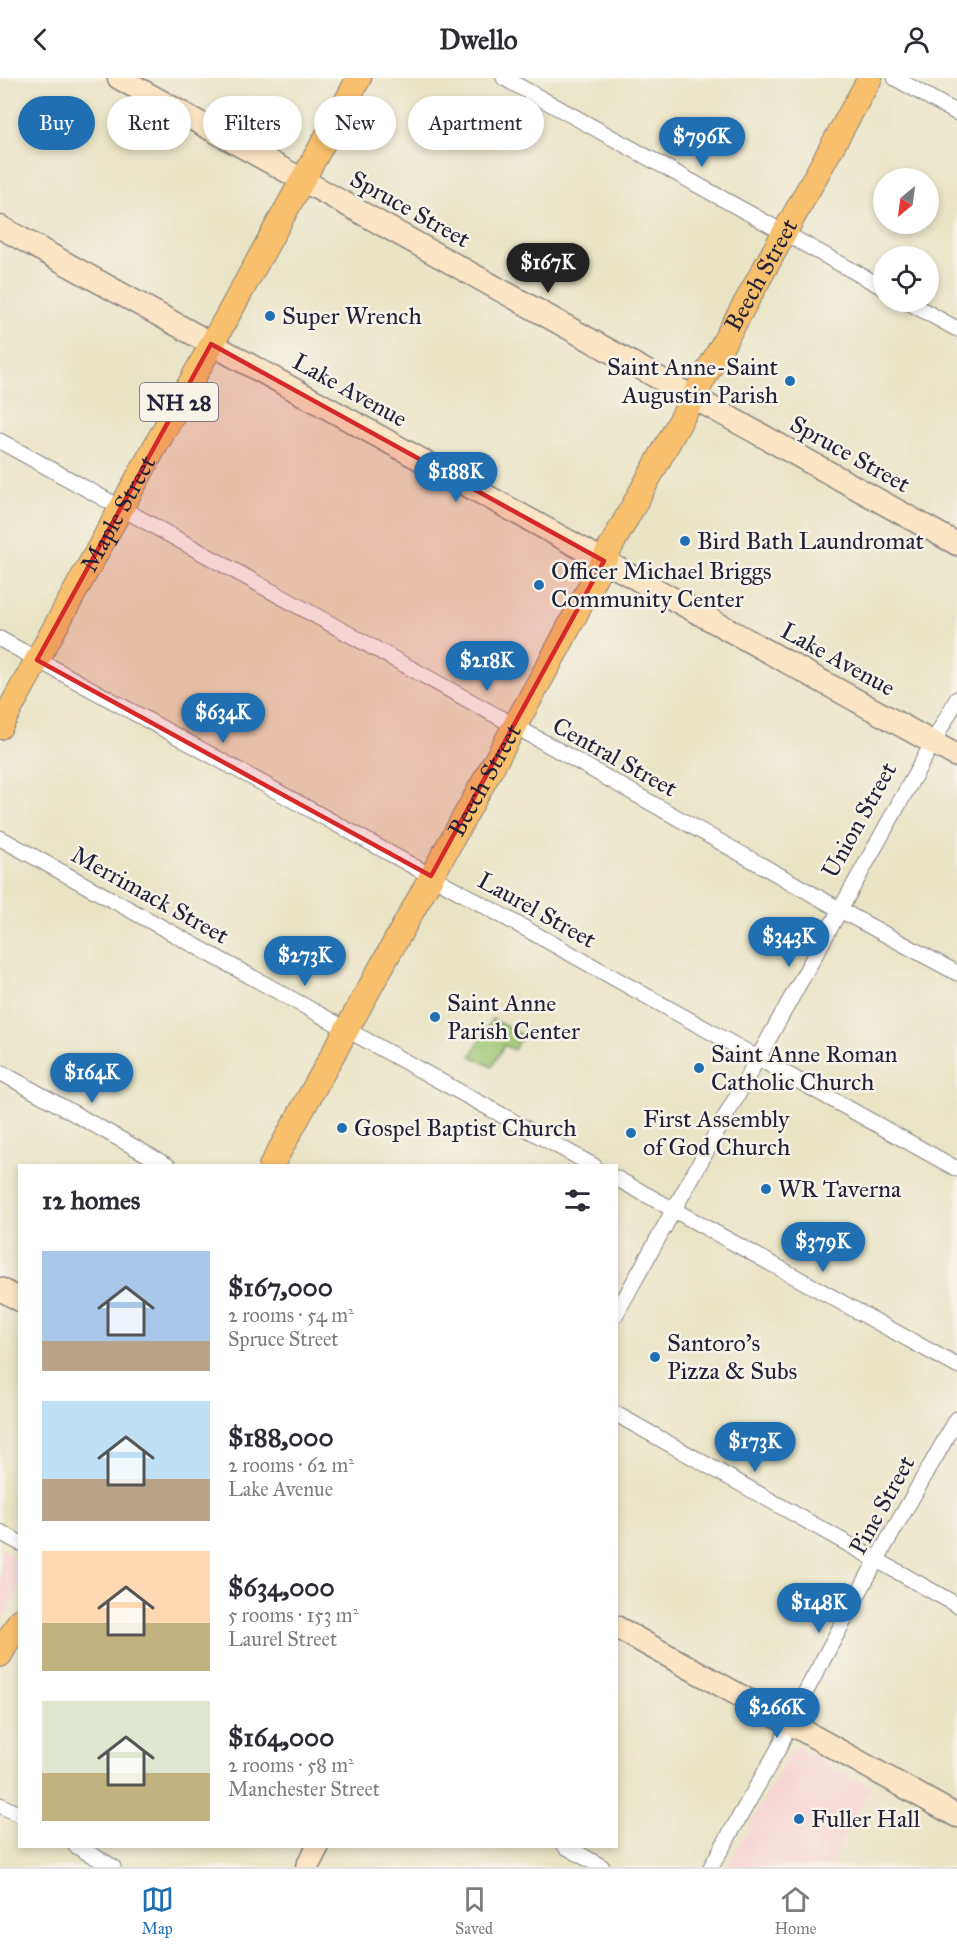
<!DOCTYPE html>
<html lang="en">
<head>
<meta charset="utf-8">
<style>
  :root { --surface:#fff; --page:#f7f7f7; --text:#2b2b33; --muted:#7c7c81; --line:#e1e1e2; --accent:#1f6fb2 }
  body { margin:0; font-family:"IM FELL Great Primer",serif; background:var(--page); color:var(--text); height:100vh; display:flex; flex-direction:column; font-size:22px; white-space:nowrap }
  * { box-sizing:border-box; margin:0 }
  p { font-size:20px; color:var(--muted) }
  .icon { flex:none; width:33px; height:33px; fill:none; stroke:currentColor; stroke-width:2; stroke-linecap:round; stroke-linejoin:round }
  .map { position:relative; flex:1; overflow:hidden }
  .side { position:absolute; left:18px; top:1086px; width:600px; height:684px; display:flex; flex-direction:column; background:var(--surface); border-radius:0px; box-shadow:0 3px 9px #0003 }
  .side>* { flex:none }
  .banner { position:absolute; left:18px; top:18px; width:600px; height:54px; display:flex; gap:12px }
  .needle { width:39px; rotate:209deg }
  .tools { position:absolute; left:873px; top:90px; display:grid; gap:12px }
  .tools a { display:grid; place-items:center; width:66px; height:66px; border-radius:50%; background:var(--surface); box-shadow:0 3px 9px #0003; font-size:30px }
  .price { position:absolute; translate:-50% -51px; padding:0 14px; border-radius:21px; background:var(--accent); color:#fff; font-size:20px; line-height:39px; filter:drop-shadow(0 2px 3px #0008) }
  .price::after { content:''; position:absolute; left:50%; top:36px; width:18px; height:14px; margin-left:-9px; background:inherit; clip-path:polygon(0 0,100% 0,50% 100%) }
  .price.on { background:#222; color:#fff }
  ul { padding:0; list-style:none }
  li { display:flex; align-items:center; gap:18px; height:150px; padding:0 24px }
  li span { display:grid; place-items:center; flex:none; width:168px; height:120px; border-radius:0px; color:#555 }
  li>.icon { margin-inline-start:auto }
  span .icon { width:72px; height:72px; fill:#fffc; stroke-width:1 }
  li b { font-size:26px }
  h2 { display:flex; justify-content:space-between; align-items:center; height:72px; padding:0 24px; font-size:26px }
  .pill { padding:0 21px; border-radius:27px; background:var(--surface); box-shadow:0 3px 9px #0003; font-size:21px; line-height:54px }
  .pill.on { background:var(--accent); color:#fff }
  header { display:flex; justify-content:space-between; align-items:center; height:78px; padding:0 24px; background:var(--surface); font-size:27px; font-weight:700 }
  .tabs { display:flex; justify-content:space-around; align-items:center; height:84px; border-top:2px solid var(--line); background:var(--surface); font-size:16px; color:var(--muted) }
  .tabs a { display:grid; justify-items:center; gap:3px }
  .tabs .on { color:var(--accent) }
  .map>svg:first-child { display:block }
  .built { fill:#f7cfd1 }
  .green { fill:#9cc571; stroke:#5f7456; stroke-width:1.5 }
  .lines { fill:none; stroke-linecap:round; stroke-linejoin:round }
  .street-casing { stroke:#868380; stroke-width:17 }
  .secondary-casing { stroke:#868380; stroke-width:25 }
  .primary-casing { stroke:#868380; stroke-width:26 }
  .street { stroke:#fff; stroke-width:15 }
  .secondary { stroke:#fce5c4; stroke-width:22 }
  .primary { stroke:#f8bf6c; stroke-width:24 }
  .marked { fill:#d62828; fill-opacity:0.2; stroke:#d62828; stroke-width:4.5; stroke-linejoin:round }
  .poi-dot { fill:#1f6fb2; stroke:#f7f3e8; stroke-width:2 }
  .labels { text-anchor:middle; dominant-baseline:central; stroke-width:5; stroke-linejoin:round; paint-order:stroke }
  .shield { fill:#f7f3e8; stroke:#62616f; stroke-width:1.5 }
  .shield-label { font-size:22px; font-weight:bold; fill:#22223b }
  .street-label { font-size:24px; fill:#22223b; stroke:#f7f3e8 }
  .poi-label { font-size:24px; fill:#22223b; stroke:#f7f3e8; text-anchor:start }
</style>
</head>
<body>
<header><svg class="icon" aria-label="back" viewBox="0 0 24 24"><path d="M15 5l-7 7 7 7"/></svg>Dwello<svg class="icon" aria-label="person" viewBox="0 0 24 24"><circle cx="12" cy="8" r="4"/><path d="M4 21q1-7 8-7t8 7"/></svg></header>
<div class="map">
<svg width="957" height="1789" viewBox="0 0 957 1789">
  <rect width="100%" height="100%" fill="#f7f3e8"/>
  <filter id="ink" filterUnits="userSpaceOnUse"><feTurbulence type="fractalNoise" baseFrequency=".0167" numOctaves="2"/><feDisplacementMap in="SourceGraphic" scale="12" xChannelSelector="R" yChannelSelector="G"/><feConvolveMatrix kernelMatrix="1 2 1 2 8 2 1 2 1" color-interpolation-filters="sRGB"/></filter>
  <filter id="wash" filterUnits="userSpaceOnUse"><feTurbulence type="fractalNoise" baseFrequency=".008" numOctaves="4" result="noise"/><feDisplacementMap in="SourceGraphic" scale="24" xChannelSelector="R" yChannelSelector="G"/><feGaussianBlur stdDeviation="1.35" result="paint"/><feColorMatrix in="noise" values="0 0 0 0 0 0 0 0 0 0 0 0 0 0 0 0 0 1.4 0 .05"/><feComposite in="paint" operator="in"/></filter>
  <g filter="url(#wash)">
    <rect width="100%" height="100%" fill="#e9e4c4"/>
    <path class="built" d="M 0,1471 L 20,1481 L 19,1510 L 0,1546 Z
      M 794,1668 L 871,1710 L 828,1789 L 727,1789 Z"/>
    <path class="green" d="M 492,941 L 522,957 L 514,972 L 504,967 L 492,989 L 471,978 Z"/>
  </g>
  <g filter="url(#ink)">
    <g class="lines">
      <g class="street-casing">
        <path id="street" d="M 504,0 L 884,210
          M 895,0 L 957,35
          M 908,224 L 957,251
          M 0,363 L 515,648 L 853,839 L 957,895
          M 0,561 L 431,798 L 957,1091
          M 0,760 L 594,1088
          M 0,994 L 168,1088
          M 616,1100 L 957,1288
          M 616,1236 L 957,621
          M 616,1336 L 957,1527
          M 0,1454 L 20,1465
          M 0,1727 L 20,1737
          M 76,1768 L 113,1789
          M 565,1768 L 602,1789
          M 711,1789 L 780,1668 L 789,1645 L 876,1483 L 957,1341"/>
      </g>
      <g class="secondary-casing">
        <path id="secondary" d="M 119,0 L 957,466
          M 0,149 L 957,678
          M 0,1211 L 20,1222
          M 616,1549 L 957,1738
          M 307,1789 L 318,1768"/>
      </g>
      <g class="primary-casing">
        <g id="primary">
          <path id="s1" d="M 0,649 L 359,0"/>
          <path id="s2" d="M 271,1088 L 558,570 L 610,470 L 870,0"/>
          <path d="M 0,1577 L 20,1542"/>
        </g>
      </g>
      <use href="#street" class="street"/>
      <use href="#secondary" class="secondary"/>
      <use href="#primary" class="primary"/>
    </g>
  </g>
  <path class="marked" d="M 211,266 L 604,483 L 431,798 L 37,582 Z"/>
  <g class="poi-dot">
    <circle cx="270" cy="238" r="6"/>
    <circle cx="790" cy="303" r="6"/>
    <circle cx="685" cy="463" r="6"/>
    <circle cx="539" cy="507" r="6"/>
    <circle cx="435" cy="939" r="6"/>
    <circle cx="699" cy="990" r="6"/>
    <circle cx="342" cy="1050" r="6"/>
    <circle cx="631" cy="1055" r="6"/>
    <circle cx="766" cy="1111" r="6"/>
    <circle cx="655" cy="1279" r="6"/>
    <circle cx="799" cy="1741" r="6"/>
  </g>
  <g class="labels">
    <rect class="shield" x="140" y="305" width="78" height="38" rx="4.5"/>
    <g class="shield-label">
      <text x="179" y="324">NH 28</text>
    </g>
    <g class="street-label">
      <text transform="translate(410 131) rotate(29)">Spruce Street</text>
      <text stroke="none"><textPath href="#s2" startOffset="1017">Beech Street</textPath></text>
      <text transform="translate(350 312) rotate(29)">Lake Avenue</text>
      <text transform="translate(850 376) rotate(29)">Spruce Street</text>
      <text stroke="none"><textPath href="#s1" startOffset="244">Maple Street</textPath></text>
      <text transform="translate(838 581) rotate(29)">Lake Avenue</text>
      <text transform="translate(615 679) rotate(29)">Central Street</text>
      <text stroke="none"><textPath href="#s2" startOffset="441">Beech Street</textPath></text>
      <text transform="translate(859 742) rotate(-61)">Union Street</text>
      <text transform="translate(150 817) rotate(29)">Merrimack Street</text>
      <text transform="translate(537 832) rotate(29)">Laurel Street</text>
      <text transform="translate(882 1427) rotate(-61)">Pine Street</text>
    </g>
    <g class="poi-label">
      <text x="282" y="238">Super Wrench</text>
      <text x="778" y="289" text-anchor="end">Saint Anne-Saint<tspan x="778" dy="28">Augustin Parish</tspan></text>
      <text x="697" y="463">Bird Bath Laundromat</text>
      <text x="551" y="493">Officer Michael Briggs<tspan x="551" dy="28">Community Center</tspan></text>
      <text x="447" y="925">Saint Anne<tspan x="447" dy="28">Parish Center</tspan></text>
      <text x="711" y="976">Saint Anne Roman<tspan x="711" dy="28">Catholic Church</tspan></text>
      <text x="643" y="1041">First Assembly<tspan x="643" dy="28">of God Church</tspan></text>
      <text x="354" y="1050">Gospel Baptist Church</text>
      <text x="778" y="1111">WR Taverna</text>
      <text x="667" y="1265">Santoro's<tspan x="667" dy="28">Pizza &amp; Subs</tspan></text>
      <text x="811" y="1741">Fuller Hall</text>
    </g>
  </g>
</svg>
<div class="tools">
<a><svg class="needle" viewBox="-14 -14 28 28"><path d="M0-13l5 13h-10z" fill="#e53935"/><path d="M0 13l5-13h-10z" fill="#7c7c81"/></svg></a>
<a><svg class="icon" aria-label="locate" viewBox="0 0 24 24"><circle cx="12" cy="12" r="6"/><path d="M12 2v4M12 18v4M2 12h4M18 12h4"/></svg></a>
</div>
<b class="price" style="left:702px;top:90px">$796K</b>
<b class="price on" style="left:548px;top:216px">$167K</b>
<b class="price" style="left:456px;top:425px">$188K</b>
<b class="price" style="left:487px;top:614px">$218K</b>
<b class="price" style="left:223px;top:666px">$634K</b>
<b class="price" style="left:789px;top:890px">$343K</b>
<b class="price" style="left:305px;top:909px">$273K</b>
<b class="price" style="left:92px;top:1026px">$164K</b>
<b class="price" style="left:823px;top:1195px">$379K</b>
<b class="price" style="left:755px;top:1395px">$173K</b>
<b class="price" style="left:819px;top:1556px">$148K</b>
<b class="price" style="left:777px;top:1661px">$266K</b>
<div class="banner">
<a class="pill on">Buy</a>
<a class="pill">Rent</a>
<a class="pill">Filters</a>
<a class="pill">New</a>
<a class="pill">Apartment</a>
</div>
<section class="side">
<h2>12 homes<svg class="icon" aria-label="filters" viewBox="0 0 24 24"><path d="M4 7h16M4 17h16"/><circle cx="9" cy="7" r="2"/><circle cx="15" cy="17" r="2"/></svg></h2>
<ul>
<li><span style="background:linear-gradient(#a9c7e8 75%,#b9a48a 0)"><svg class="icon" aria-label="home" viewBox="0 0 24 24"><path d="M3 11l9-7 9 7M6 9v11h12V9"/></svg></span><div><b>$167,000</b><p>2 rooms · 54 m²</p><p>Spruce Street</p></div></li>
<li><span style="background:linear-gradient(#bfe0f5 65%,#b9a48a 0)"><svg class="icon" aria-label="home" viewBox="0 0 24 24"><path d="M3 11l9-7 9 7M6 9v11h12V9"/></svg></span><div><b>$188,000</b><p>2 rooms · 62 m²</p><p>Lake Avenue</p></div></li>
<li><span style="background:linear-gradient(#ffd9b3 60%,#c2b280 0)"><svg class="icon" aria-label="home" viewBox="0 0 24 24"><path d="M3 11l9-7 9 7M6 9v11h12V9"/></svg></span><div><b>$634,000</b><p>5 rooms · 153 m²</p><p>Laurel Street</p></div></li>
<li><span style="background:linear-gradient(#dfe7d0 60%,#c2b280 0)"><svg class="icon" aria-label="home" viewBox="0 0 24 24"><path d="M3 11l9-7 9 7M6 9v11h12V9"/></svg></span><div><b>$164,000</b><p>2 rooms · 58 m²</p><p>Manchester Street</p></div></li>
</ul>
</section>
</div>
<nav class="tabs">
<a class="on"><svg class="icon" aria-label="map" viewBox="0 0 24 24"><path d="M3 6l6-2 6 2 6-2v14l-6 2-6-2-6 2zM9 4v14M15 6v14"/></svg>Map</a>
<a><svg class="icon" aria-label="saved" viewBox="0 0 24 24"><path d="M7 4h10v16l-5-4-5 4z"/></svg>Saved</a>
<a><svg class="icon" aria-label="home" viewBox="0 0 24 24"><path d="M3 11l9-7 9 7M6 9v11h12V9"/></svg>Home</a>
</nav>
</body>
</html>
